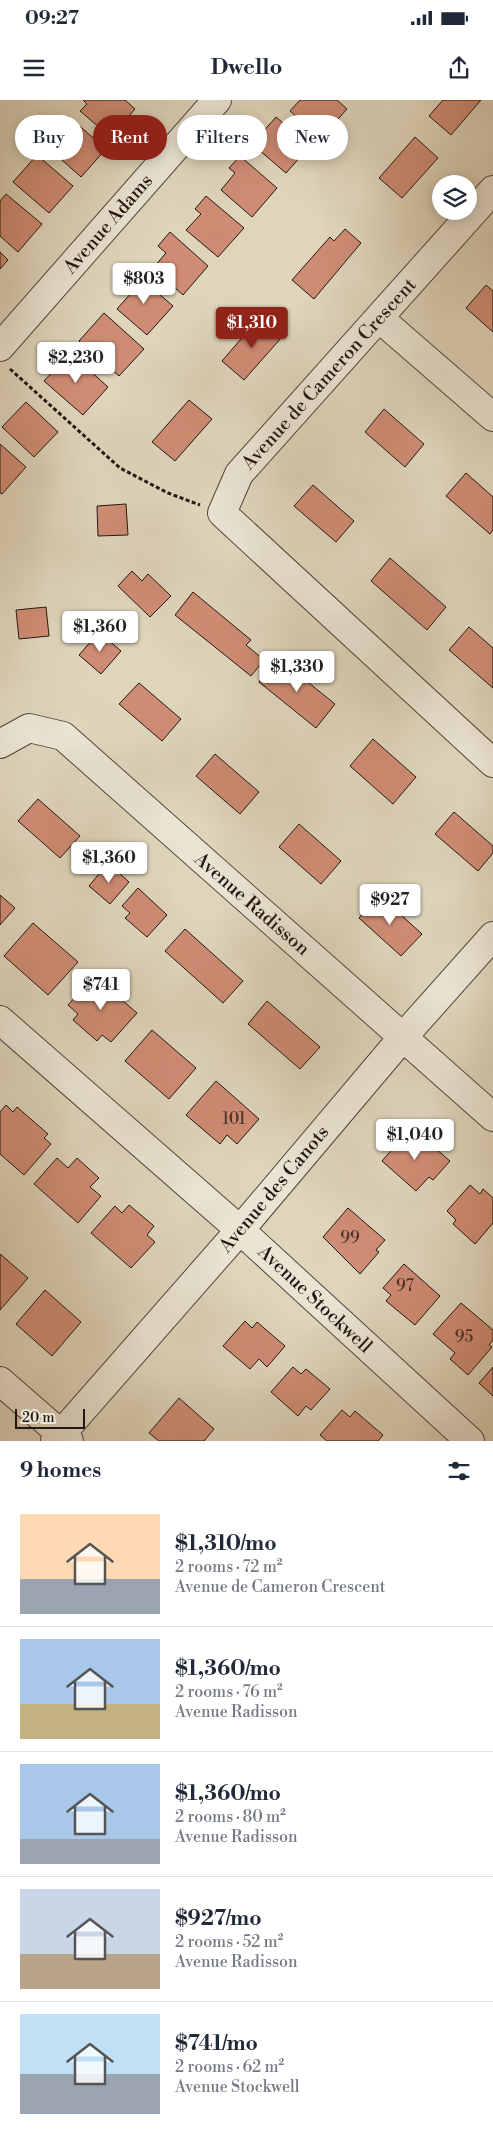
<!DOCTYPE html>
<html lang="en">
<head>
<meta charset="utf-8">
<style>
  :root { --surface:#fff; --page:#f6f6f7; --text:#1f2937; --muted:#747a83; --line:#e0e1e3; --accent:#8f2418 }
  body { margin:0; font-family:"Libre Bodoni",serif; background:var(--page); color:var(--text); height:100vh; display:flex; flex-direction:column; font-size:19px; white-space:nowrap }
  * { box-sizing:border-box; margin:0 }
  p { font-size:16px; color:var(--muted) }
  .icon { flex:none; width:28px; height:28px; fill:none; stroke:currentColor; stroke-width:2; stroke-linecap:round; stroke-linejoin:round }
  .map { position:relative; height:1341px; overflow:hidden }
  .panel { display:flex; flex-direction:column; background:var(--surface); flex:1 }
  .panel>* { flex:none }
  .top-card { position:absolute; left:15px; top:15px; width:464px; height:45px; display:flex; gap:10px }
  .controls { position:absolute; left:432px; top:75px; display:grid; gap:10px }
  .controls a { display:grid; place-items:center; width:45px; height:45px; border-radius:50%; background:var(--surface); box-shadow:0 2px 12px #0003; font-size:25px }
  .scale { position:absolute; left:15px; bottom:12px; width:70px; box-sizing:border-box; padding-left:5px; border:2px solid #221713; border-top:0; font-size:14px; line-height:18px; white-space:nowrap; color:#221713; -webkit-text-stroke:4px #eae4d3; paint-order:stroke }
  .price { position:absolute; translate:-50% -42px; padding:0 11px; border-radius:5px; background:#fff; color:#222; font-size:16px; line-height:32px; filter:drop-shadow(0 1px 2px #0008) }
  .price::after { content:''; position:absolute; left:50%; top:30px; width:15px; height:11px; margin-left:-8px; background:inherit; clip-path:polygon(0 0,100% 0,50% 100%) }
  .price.active { background:var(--accent); color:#fff }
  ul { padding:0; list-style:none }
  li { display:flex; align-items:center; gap:15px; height:125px; padding:0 20px }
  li+li { border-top:1px solid var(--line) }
  li span { display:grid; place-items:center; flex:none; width:140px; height:100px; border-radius:0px; color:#555 }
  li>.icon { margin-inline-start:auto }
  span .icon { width:60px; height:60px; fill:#fffc; stroke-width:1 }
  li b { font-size:21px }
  h2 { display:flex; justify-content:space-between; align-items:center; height:60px; padding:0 20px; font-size:21px }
  .chip { padding:0 18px; border-radius:22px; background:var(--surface); box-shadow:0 2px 12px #0003; font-size:18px; line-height:45px }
  .chip.active { background:var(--accent); color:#fff }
  .status { display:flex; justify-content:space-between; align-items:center; height:35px; padding:0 25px; background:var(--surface); direction:ltr }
  .status svg { height:14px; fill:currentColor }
  header { display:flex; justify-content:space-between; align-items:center; height:65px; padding:0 20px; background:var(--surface); font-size:22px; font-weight:700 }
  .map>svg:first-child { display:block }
  .building { fill:#cf8c74; stroke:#221713 }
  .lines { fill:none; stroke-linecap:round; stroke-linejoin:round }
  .minor-casing { stroke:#51463d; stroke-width:30 }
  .path { stroke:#221713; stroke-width:3; stroke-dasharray:4 2.5; stroke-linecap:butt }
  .minor { stroke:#eae4d3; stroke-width:28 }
  .labels { text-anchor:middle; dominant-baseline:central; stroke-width:4; stroke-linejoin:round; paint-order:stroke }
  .number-label { font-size:16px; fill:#4d342b }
  .street-label { font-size:19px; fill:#221713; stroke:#eae4d3 }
</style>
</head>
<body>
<div class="status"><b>09:27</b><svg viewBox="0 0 49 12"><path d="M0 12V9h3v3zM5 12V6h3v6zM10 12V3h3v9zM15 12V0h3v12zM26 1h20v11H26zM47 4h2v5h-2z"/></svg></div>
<header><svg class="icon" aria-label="menu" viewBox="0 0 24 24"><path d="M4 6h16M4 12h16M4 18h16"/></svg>Dwello<svg class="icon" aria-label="share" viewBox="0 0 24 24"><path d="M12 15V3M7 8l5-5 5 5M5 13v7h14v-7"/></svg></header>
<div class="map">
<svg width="493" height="1341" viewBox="0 0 493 1341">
  <rect width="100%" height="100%" fill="#dfd5bb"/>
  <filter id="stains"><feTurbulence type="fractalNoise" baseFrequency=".004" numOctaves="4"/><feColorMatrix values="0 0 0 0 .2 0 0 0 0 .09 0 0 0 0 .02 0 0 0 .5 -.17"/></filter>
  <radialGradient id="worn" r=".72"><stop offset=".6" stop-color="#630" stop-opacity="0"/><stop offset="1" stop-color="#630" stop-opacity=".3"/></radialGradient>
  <path class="building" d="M 83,0 L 125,0 L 135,9 L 129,16 L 133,19 L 114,40 L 80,11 L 87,4 Z
    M 300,0 L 337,0 L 347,9 L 321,38 L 290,11 Z
    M 443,0 L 481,0 L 451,35 L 429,16 Z
    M 68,16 L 106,49 L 81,77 L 44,44 Z
    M 276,17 L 310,46 L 286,73 L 252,44 Z
    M 415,37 L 438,58 L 402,98 L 379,78 Z
    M 37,55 L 73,86 L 49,113 L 13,82 Z
    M 240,56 L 277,88 L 252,117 L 221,90 L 235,73 L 229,68 Z
    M 6,94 L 42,124 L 18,152 L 0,136 L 0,101 Z
    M 206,96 L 244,128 L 218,157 L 186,130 L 201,114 L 195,109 Z
    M 345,129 L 361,143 L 314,199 L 292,180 L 330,137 L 334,141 Z
    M 170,132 L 208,166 L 183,195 L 153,168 L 166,153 L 158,146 Z
    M 0,152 L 8,160 L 0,169 Z
    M 136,174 L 173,206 L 147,235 L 117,209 L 132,192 L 125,187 Z
    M 486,185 L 493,191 L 493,232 L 466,208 Z
    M 104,213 L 144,249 L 119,276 L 79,241 Z
    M 259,218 L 282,237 L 244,280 L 222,261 Z
    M 70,253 L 108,287 L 83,315 L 44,281 Z
    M 189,300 L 212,319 L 175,361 L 152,342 Z
    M 26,302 L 58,332 L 34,357 L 2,327 Z
    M 384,309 L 424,344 L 405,367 L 365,332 Z
    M 0,344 L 26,367 L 2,394 L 0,393 Z
    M 466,373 L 493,397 L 493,430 L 490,434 L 446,396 Z
    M 313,385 L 354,421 L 336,442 L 294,406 Z
    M 126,404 L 128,435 L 98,436 L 97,406 Z
    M 390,458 L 446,507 L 427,530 L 371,481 Z
    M 132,471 L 142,481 L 148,474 L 171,496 L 150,517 L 118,486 Z
    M 193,492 L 251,540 L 246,545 L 264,560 L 251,576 L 175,515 Z
    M 46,507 L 49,536 L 19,539 L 16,510 Z
    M 469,527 L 493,548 L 493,588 L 449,550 Z
    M 99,532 L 121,551 L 101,574 L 79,555 Z
    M 278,558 L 335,604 L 316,628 L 259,582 Z
    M 139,583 L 181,619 L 162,641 L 119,604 Z
    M 373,639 L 416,677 L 393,704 L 350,666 Z
    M 215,654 L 259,692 L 240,714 L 196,676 Z
    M 38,699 L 80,736 L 60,758 L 18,721 Z
    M 454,712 L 493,746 L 493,753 L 478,771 L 435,734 Z
    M 299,724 L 341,761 L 321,784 L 279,747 Z
    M 108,763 L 129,782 L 110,804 L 89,786 Z
    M 138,788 L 167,815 L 147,837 L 125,818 L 130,813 L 122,806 Z
    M 0,795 L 15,808 L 0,825 Z
    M 379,795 L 422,834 L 401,856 L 359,818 Z
    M 33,823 L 78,862 L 48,895 L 4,856 Z
    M 185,829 L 243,881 L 223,903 L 165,851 Z
    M 94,876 L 137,913 L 111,942 L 102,935 L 97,941 L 73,920 L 78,914 L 68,905 Z
    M 267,901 L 320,947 L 300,969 L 248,924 Z
    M 152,930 L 196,968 L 169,999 L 125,961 Z
    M 216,981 L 259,1019 L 237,1044 L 227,1035 L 220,1044 L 186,1015 Z
    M 6,1005 L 13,1012 L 17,1007 L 48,1034 L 44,1038 L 51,1044 L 24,1075 L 0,1054 L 0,1012 Z
    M 408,1031 L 418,1040 L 421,1036 L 450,1061 L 433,1080 L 429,1077 L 416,1091 L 382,1061 Z
    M 57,1058 L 68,1068 L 77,1058 L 99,1078 L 90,1087 L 101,1096 L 78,1123 L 34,1084 Z
    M 470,1085 L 480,1094 L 483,1089 L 493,1098 L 493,1123 L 475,1144 L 453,1124 L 456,1120 L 447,1111 Z
    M 129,1105 L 154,1126 L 147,1135 L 155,1142 L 131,1168 L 91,1133 L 115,1106 L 122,1113 Z
    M 348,1108 L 385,1140 L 376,1150 L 379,1152 L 360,1174 L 323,1137 Z
    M 0,1154 L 28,1178 L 0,1210 Z
    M 404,1164 L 440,1196 L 415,1225 L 386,1201 L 391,1195 L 383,1188 Z
    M 45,1190 L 81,1222 L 52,1256 L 16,1224 Z
    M 461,1203 L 493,1230 L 493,1240 L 489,1245 L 492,1247 L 468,1275 L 450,1259 L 455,1253 L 433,1234 Z
    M 245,1221 L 252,1228 L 257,1222 L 285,1246 L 267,1267 L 259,1259 L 250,1269 L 223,1246 Z
    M 293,1267 L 301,1274 L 306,1269 L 330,1289 L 311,1310 L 306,1306 L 298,1316 L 271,1292 Z
    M 493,1267 L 493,1296 L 479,1283 Z
    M 179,1298 L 214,1329 L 204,1341 L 159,1341 L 149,1333 Z
    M 342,1310 L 350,1317 L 355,1311 L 383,1335 L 378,1341 L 327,1341 L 320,1335 Z"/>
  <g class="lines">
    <g class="minor-casing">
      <path id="minor" d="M 493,90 L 239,374 L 222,413 L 493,663
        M 379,218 L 493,317
        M 0,247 L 217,0
        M 0,644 L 29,628 L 63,636 L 493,1017
        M 0,920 L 240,1130 L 470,1341
        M 0,1281 L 69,1341
        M 55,1341 L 240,1130 L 403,937 L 493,836"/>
    </g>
    <path class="path" d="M 10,269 L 120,368 L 168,393 L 200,405"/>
    <use href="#minor" class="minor"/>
  </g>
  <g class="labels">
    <g class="number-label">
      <text x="234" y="1019">101</text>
      <text x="350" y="1138">99</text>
      <text x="405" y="1186">97</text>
      <text x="464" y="1237">95</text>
    </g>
    <g class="street-label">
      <text transform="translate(108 124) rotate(-49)">Avenue Adams</text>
      <text transform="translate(329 274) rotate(-48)">Avenue de Cameron Crescent</text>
      <text transform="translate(252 804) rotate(41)">Avenue Radisson</text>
      <text transform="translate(274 1089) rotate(-50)">Avenue des Canots</text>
      <text transform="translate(315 1199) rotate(43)">Avenue Stockwell</text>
    </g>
  </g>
  <rect width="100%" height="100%" filter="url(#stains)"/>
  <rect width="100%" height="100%" fill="url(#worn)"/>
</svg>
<div class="controls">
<a><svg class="icon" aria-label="layers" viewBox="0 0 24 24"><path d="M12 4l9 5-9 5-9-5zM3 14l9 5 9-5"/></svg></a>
</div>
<div class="scale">20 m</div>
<b class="price" style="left:144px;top:205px">$803</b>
<b class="price active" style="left:252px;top:249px">$1,310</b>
<b class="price" style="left:76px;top:284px">$2,230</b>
<b class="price" style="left:100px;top:553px">$1,360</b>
<b class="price" style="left:297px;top:593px">$1,330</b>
<b class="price" style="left:109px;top:784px">$1,360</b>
<b class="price" style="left:390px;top:826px">$927</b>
<b class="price" style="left:101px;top:911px">$741</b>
<b class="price" style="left:415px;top:1061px">$1,040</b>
<div class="top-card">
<a class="chip">Buy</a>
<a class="chip active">Rent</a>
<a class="chip">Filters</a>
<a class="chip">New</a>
</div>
</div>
<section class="panel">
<h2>9 homes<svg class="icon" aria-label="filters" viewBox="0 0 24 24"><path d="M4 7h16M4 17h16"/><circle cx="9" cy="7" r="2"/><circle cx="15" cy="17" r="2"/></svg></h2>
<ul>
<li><span style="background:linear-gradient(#ffd9b3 65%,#9aa5b1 0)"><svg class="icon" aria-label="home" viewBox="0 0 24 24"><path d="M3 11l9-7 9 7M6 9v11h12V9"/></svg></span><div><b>$1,310/mo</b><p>2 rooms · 72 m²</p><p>Avenue de Cameron Crescent</p></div></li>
<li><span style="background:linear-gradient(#a9c7e8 65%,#c2b280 0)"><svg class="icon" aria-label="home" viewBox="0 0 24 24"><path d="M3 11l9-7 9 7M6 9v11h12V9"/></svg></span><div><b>$1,360/mo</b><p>2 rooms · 76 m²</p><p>Avenue Radisson</p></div></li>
<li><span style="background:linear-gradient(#a9c7e8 75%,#9aa5b1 0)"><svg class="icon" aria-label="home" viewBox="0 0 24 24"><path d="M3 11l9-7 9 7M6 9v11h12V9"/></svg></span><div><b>$1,360/mo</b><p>2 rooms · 80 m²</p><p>Avenue Radisson</p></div></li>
<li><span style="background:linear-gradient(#c9d6e8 65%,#b9a48a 0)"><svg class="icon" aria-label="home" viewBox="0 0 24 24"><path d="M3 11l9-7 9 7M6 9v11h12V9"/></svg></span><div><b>$927/mo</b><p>2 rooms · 52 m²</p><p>Avenue Radisson</p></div></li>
<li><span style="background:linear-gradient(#bfe0f5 60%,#9aa5b1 0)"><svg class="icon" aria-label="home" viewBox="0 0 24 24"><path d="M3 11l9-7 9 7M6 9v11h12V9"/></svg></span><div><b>$741/mo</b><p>2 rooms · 62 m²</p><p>Avenue Stockwell</p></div></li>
</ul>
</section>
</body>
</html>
